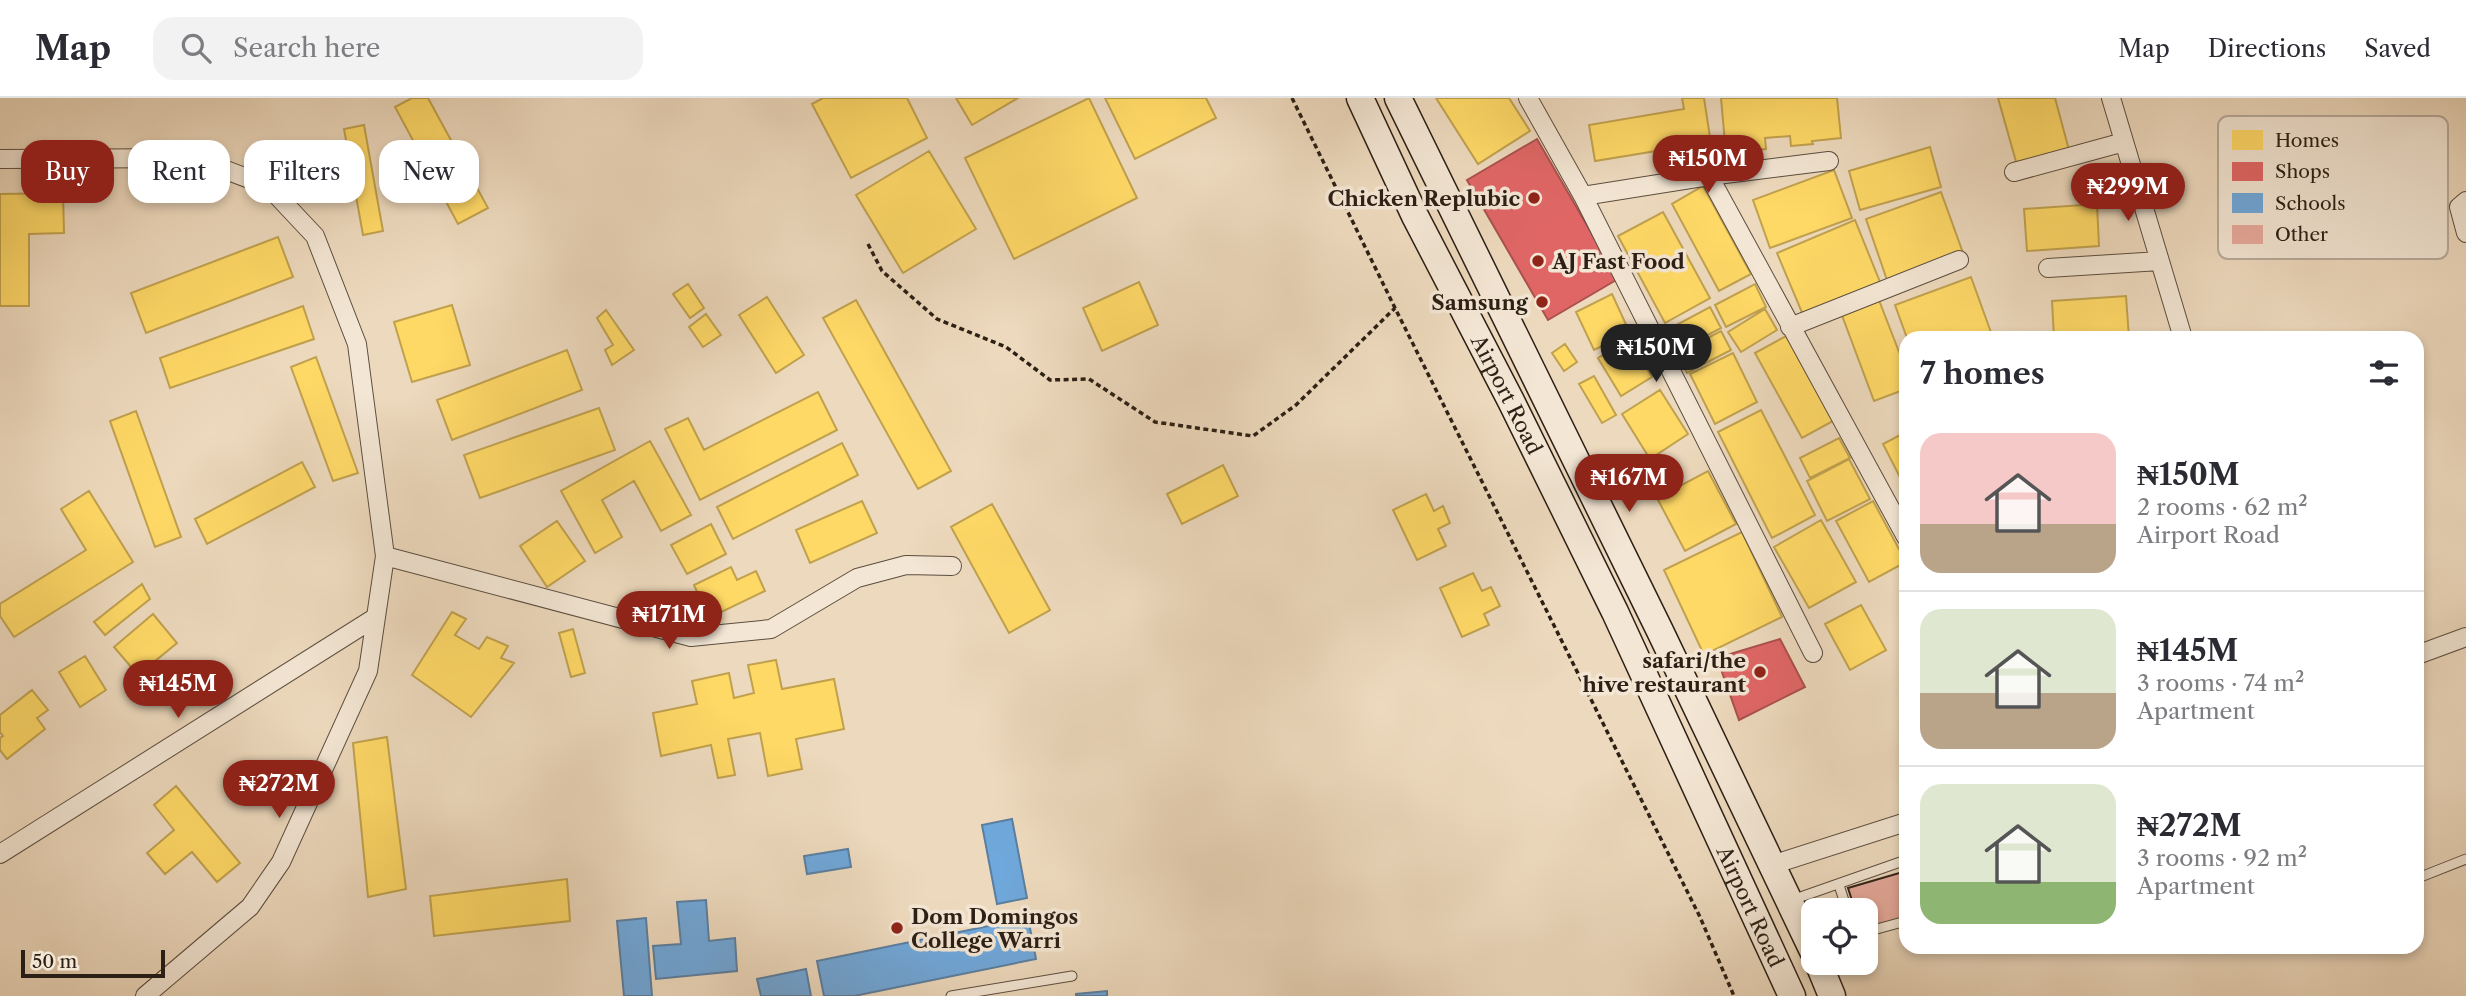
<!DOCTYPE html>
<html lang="en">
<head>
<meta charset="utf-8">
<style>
  :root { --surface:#fff; --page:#f2f2f3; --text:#2b2b33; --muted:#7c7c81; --line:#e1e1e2; --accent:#8f2418 }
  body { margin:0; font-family:"Libre Caslon Text",serif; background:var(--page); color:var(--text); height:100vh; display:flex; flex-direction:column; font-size:26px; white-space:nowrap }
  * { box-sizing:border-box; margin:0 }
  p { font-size:23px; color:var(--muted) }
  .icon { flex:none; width:38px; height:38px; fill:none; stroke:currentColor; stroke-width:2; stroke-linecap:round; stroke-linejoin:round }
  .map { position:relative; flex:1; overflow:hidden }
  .sheet { position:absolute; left:1899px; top:233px; width:525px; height:623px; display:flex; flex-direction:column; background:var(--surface); border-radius:21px; box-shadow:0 4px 10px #0003 }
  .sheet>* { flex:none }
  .hud { position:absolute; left:21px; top:42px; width:665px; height:63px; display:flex; gap:14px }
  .fabs { position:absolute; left:1801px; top:800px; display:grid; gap:14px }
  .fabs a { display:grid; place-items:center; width:77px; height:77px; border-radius:14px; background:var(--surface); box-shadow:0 4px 10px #0003; font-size:35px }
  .scale { position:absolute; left:21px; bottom:18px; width:144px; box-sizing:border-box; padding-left:7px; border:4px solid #2c1f15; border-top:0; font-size:19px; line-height:24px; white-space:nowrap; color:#2c1f15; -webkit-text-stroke:5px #f3e6d4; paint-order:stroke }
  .price { position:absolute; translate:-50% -60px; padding:0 16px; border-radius:24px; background:var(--accent); color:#fff; font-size:23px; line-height:46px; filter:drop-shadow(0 2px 4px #0008) }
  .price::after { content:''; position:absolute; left:50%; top:42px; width:21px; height:16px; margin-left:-10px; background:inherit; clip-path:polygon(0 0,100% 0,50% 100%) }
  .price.on { background:#222; color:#fff }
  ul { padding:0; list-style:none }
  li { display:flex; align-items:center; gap:21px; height:175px; padding:0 21px }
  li+li { border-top:2px solid var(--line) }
  li span { display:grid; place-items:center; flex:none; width:196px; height:140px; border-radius:21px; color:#555 }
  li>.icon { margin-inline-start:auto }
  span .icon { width:84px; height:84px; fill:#fffc; stroke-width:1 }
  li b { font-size:30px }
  h2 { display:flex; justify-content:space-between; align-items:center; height:84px; padding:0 21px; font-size:30px }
  .pill { padding:0 24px; border-radius:21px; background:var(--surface); box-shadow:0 4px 10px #0003; font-size:24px; line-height:63px }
  .pill.on { background:var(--accent); color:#fff }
  header { display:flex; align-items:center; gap:42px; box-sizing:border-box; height:98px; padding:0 35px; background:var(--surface); border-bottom:2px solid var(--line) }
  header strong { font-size:33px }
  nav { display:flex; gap:38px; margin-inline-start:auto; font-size:24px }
  .search { width:490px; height:63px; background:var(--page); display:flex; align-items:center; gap:18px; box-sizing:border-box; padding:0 24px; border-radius:21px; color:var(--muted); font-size:26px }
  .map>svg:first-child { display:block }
  .homes { fill:#ffd966; stroke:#c0a14e; stroke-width:2 }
  .shops { fill:#e06666; stroke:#aa514e; stroke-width:2 }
  .schools { fill:#6fa8dc; stroke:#5b7fa0; stroke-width:2 }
  .building { fill:#e7aa9c; stroke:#2c1f15; stroke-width:2 }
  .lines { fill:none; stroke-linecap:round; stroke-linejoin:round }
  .service-casing { stroke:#5c4e3f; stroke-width:11 }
  .minor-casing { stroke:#5c4e3f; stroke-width:20 }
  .secondary-casing { stroke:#2c1f15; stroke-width:29 }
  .path { stroke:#2c1f15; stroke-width:3.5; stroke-dasharray:5 3.5; stroke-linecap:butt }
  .service { stroke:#f3e6d4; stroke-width:9 }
  .minor { stroke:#f3e6d4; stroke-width:18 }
  .secondary { stroke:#f3e6d4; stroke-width:26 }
  .poi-dot { fill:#8f2418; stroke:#f3e6d4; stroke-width:2.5 }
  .labels { text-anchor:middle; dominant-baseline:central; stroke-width:7; stroke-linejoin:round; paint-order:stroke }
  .poi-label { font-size:21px; font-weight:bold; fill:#2c1f15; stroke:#f3e6d4; text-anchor:end }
  .street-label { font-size:21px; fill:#2c1f15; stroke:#f3e6d4 }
  .key { fill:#f3e6d4; stroke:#b7aa9b; stroke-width:2 }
  .key-label { font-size:19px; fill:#2c1f15 }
</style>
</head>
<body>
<header>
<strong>Map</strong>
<div class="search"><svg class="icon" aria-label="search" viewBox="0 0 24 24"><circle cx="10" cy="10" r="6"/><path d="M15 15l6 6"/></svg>Search here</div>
<nav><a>Map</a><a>Directions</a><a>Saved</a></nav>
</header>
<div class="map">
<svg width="2466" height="898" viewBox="0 0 2466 898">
  <rect width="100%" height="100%" fill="#edd9bd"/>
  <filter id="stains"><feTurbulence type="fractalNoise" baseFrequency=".00286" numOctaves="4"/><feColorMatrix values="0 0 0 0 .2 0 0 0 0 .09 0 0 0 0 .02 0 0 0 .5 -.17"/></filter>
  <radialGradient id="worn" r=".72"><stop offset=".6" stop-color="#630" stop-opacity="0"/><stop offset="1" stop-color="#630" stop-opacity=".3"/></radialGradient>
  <path class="homes" d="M 412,0 L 428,0 L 488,110 L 458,126 L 395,9 Z
    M 823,0 L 907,0 L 927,40 L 851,80 L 812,6 Z
    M 956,0 L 1018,0 L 972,27 Z
    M 1089,0 L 1137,100 L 1014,161 L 965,60 Z
    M 1105,0 L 1206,0 L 1216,20 L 1135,61 Z
    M 1436,0 L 1509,0 L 1530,33 L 1478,66 Z
    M 1682,0 L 1704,0 L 1713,59 L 1689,63 L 1687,48 L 1595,63 L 1589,27 L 1684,11 Z
    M 1721,0 L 1837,0 L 1841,40 L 1812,43 L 1813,46 L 1791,48 L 1790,38 L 1765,40 L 1766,51 L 1736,54 L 1735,44 L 1725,45 Z
    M 1998,0 L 2055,0 L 2069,52 L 2017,67 Z
    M 364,27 L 383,133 L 363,137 L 344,31 Z
    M 1930,49 L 1941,89 L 1860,112 L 1849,73 Z
    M 929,53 L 976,131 L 903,175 L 856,97 Z
    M 1834,72 L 1852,120 L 1770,150 L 1753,102 Z
    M 339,83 L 340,92 L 325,95 L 323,86 Z
    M 1703,88 L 1751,176 L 1719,193 L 1672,106 Z
    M 1941,94 L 1963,155 L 1887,182 L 1866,121 Z
    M 63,95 L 64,135 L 29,136 L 29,208 L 0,208 L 0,96 Z
    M 2097,106 L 2099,148 L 2027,153 L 2024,111 Z
    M 1663,114 L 1710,200 L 1665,225 L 1618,138 Z
    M 1855,122 L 1880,184 L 1803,217 L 1777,155 Z
    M 278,139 L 293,179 L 146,235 L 131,195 Z
    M 1971,179 L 1993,240 L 1907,240 L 1895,207 Z
    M 1139,184 L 1158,227 L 1102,253 L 1083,210 Z
    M 688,186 L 704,210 L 690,220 L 673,196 Z
    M 1755,186 L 1766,209 L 1726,229 L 1715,207 Z
    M 1612,196 L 1630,235 L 1594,252 L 1576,214 Z
    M 1877,197 L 1906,272 L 1906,291 L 1874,303 L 1840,212 Z
    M 2126,198 L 2129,240 L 2054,240 L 2052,203 Z
    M 767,199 L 804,257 L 776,275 L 739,217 Z
    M 856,202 L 951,373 L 918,391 L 823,220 Z
    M 452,207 L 470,267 L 412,284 L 394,224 Z
    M 303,208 L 314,241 L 170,290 L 160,260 Z
    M 1710,209 L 1721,230 L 1678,253 L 1667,232 Z
    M 1765,211 L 1777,232 L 1741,254 L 1728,234 Z
    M 606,212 L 634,252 L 612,267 L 605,252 L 613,247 L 597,220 Z
    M 706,216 L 721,237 L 703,249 L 689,229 Z
    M 1721,233 L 1731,252 L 1687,275 L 1677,256 Z
    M 1786,238 L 1833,323 L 1802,340 L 1755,255 Z
    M 1629,241 L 1652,279 L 1621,298 L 1598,260 Z
    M 1565,246 L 1577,264 L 1564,273 L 1552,255 Z
    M 567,252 L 582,292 L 452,342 L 437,302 Z
    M 1733,255 L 1757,304 L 1715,326 L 1690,276 Z
    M 316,259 L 358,375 L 333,383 L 291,269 Z
    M 1594,278 L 1616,317 L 1602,325 L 1579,286 Z
    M 1660,292 L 1688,336 L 1650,361 L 1622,316 Z
    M 818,294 L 837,332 L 700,402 L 665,331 L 688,320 L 704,352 Z
    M 599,310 L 615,352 L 480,400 L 464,357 Z
    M 1761,312 L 1815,417 L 1772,440 L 1718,334 Z
    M 136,313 L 181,439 L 155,449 L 110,323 Z
    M 1906,334 L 1906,391 L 1883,346 Z
    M 1839,340 L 1850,360 L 1810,380 L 1800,360 Z
    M 650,343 L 691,417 L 661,433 L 634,383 L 602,402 L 622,439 L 595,455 L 561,393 Z
    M 842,345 L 858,377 L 733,441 L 717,409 Z
    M 1849,361 L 1870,401 L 1827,423 L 1807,383 Z
    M 302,364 L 315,389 L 207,446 L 195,421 Z
    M 1223,367 L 1238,398 L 1182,426 L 1167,396 Z
    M 1708,373 L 1736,426 L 1685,453 L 1657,400 Z
    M 89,393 L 133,464 L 14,539 L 0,518 L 0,506 L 86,452 L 61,411 Z
    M 1426,396 L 1434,413 L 1443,408 L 1450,425 L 1438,431 L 1446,448 L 1417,462 L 1393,412 Z
    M 862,403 L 877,435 L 810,465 L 796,432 Z
    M 1873,403 L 1906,464 L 1869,484 L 1836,423 Z
    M 992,406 L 1050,512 L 1009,535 L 951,429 Z
    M 1821,422 L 1856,484 L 1809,510 L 1774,449 Z
    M 557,423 L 585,463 L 547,489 L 520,448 Z
    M 711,426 L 726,456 L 687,476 L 671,447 Z
    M 1742,434 L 1782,519 L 1704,557 L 1664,472 Z
    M 731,469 L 737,482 L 756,473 L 765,493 L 709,520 L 694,487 Z
    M 1473,475 L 1482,493 L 1491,489 L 1500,508 L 1484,516 L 1489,527 L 1462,539 L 1440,490 Z
    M 142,486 L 150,501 L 105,537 L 94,524 Z
    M 1861,507 L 1886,552 L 1850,572 L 1825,526 Z
    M 452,514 L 466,521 L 455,537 L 479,551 L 487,539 L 508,548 L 501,560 L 514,565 L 471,619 L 412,577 Z
    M 153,516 L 177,545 L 138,577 L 114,549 Z
    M 573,531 L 585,575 L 571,579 L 559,535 Z
    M 85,558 L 106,592 L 80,609 L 59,574 Z
    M 776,562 L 782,591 L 834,581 L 844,631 L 796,641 L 802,671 L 768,678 L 760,635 L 728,641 L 735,677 L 718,680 L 711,647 L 661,658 L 653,615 L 697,606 L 692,583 L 729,575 L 734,600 L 754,595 L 748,567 Z
    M 32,592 L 48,612 L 37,620 L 45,631 L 7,661 L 0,652 L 0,640 L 3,638 L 0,634 L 0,617 Z
    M 387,639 L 406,791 L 368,799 L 353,645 Z
    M 176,688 L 240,765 L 217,784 L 192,754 L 165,776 L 147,755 L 174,732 L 154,707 Z
    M 567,781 L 570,823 L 434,838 L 430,798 Z"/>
  <path class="shops" d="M 1537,41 L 1618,181 L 1548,222 L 1467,82 Z
    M 1780,541 L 1805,589 L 1739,622 L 1717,560 Z"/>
  <path class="schools" d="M 1012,721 L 1027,800 L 997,806 L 982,727 Z
    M 848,751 L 851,769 L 807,776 L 804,758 Z
    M 706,802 L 709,843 L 735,840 L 737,873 L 656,881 L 653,848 L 681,846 L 677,804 Z
    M 646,820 L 652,898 L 624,898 L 617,823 Z
    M 1028,820 L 1036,861 L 854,898 L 824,898 L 817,863 Z
    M 806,871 L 811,898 L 761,898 L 757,881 Z
    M 1107,893 L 1107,898 L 1076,898 L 1076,896 Z"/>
  <path class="building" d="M 1906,773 L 1906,819 L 1866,831 L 1866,812 L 1855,812 L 1848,790 Z"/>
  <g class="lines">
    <g class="service-casing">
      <path id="service" d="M 2417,776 L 2423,778 L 2466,761
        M 1839,787 L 1847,812
        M 1792,802 L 1906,762
        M 1866,834 L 1906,823
        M 951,898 L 1072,878"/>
    </g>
    <g class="minor-casing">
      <path id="minor" d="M 1528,0 L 1583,98 L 1813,555
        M 2111,0 L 2183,240
        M 0,61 L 194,60 L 268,88 L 315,138 L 357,246 L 385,458 L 368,573 L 281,764 L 250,809 L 145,898
        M 2014,74 L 2124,44
        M 1709,78 L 1906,439
        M 1583,98 L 1709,78 L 1829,63
        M 2466,103 L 2459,109 L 2466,135
        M 2048,170 L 2160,163
        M 1790,229 L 1959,162
        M 385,458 L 691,539 L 771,531 L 857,480 L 906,467 L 952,468
        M 2417,557 L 2466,539
        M 0,756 L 376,519
        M 1772,767 L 1906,724"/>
    </g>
    <g class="secondary-casing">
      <g id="secondary">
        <path id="s1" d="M 1360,0 L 1415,118 L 1511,303 L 1615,514 L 1792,898"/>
        <path d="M 1398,0 L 1660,533 L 1813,853"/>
        <path d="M 1818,864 L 1832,898"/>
      </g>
    </g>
    <path class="path" d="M 1292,0 L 1395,210 L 1700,819 L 1734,898
      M 868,146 L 882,173 L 937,221 L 1006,249 L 1050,282 L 1089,281 L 1155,324 L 1253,338 L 1296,307 L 1395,210"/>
    <use href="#service" class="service"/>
    <use href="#minor" class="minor"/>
    <use href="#secondary" class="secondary"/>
  </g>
  <g class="poi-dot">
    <circle cx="1534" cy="100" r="7"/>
    <circle cx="1538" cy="163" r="7"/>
    <circle cx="1542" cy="204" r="7"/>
    <circle cx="1760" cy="574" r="7"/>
    <circle cx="897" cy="830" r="7"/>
  </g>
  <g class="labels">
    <g class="poi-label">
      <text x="1520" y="100">Chicken Replubic</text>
      <text x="1552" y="163" text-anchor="start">AJ Fast Food</text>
      <text x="1528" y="204">Samsung</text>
      <text x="1746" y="562">safari/the<tspan x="1746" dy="24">hive restaurant</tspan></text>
      <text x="911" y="818" text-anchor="start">Dom Domingos<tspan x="911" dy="24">College Warri</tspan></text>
    </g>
    <g class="street-label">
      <text stroke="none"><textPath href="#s1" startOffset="331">Airport Road</textPath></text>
      <text stroke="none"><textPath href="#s1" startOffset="898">Airport Road</textPath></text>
    </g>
  </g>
  <rect x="2218" y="18" width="230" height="143" rx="10" class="key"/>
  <rect x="2232" y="32" width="31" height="20" fill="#ffd966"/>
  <rect x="2232" y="64" width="31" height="19" fill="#e06666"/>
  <rect x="2232" y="95" width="31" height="20" fill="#6fa8dc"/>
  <rect x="2232" y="127" width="31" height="19" fill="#e7aa9c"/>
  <g class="key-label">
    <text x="2275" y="49">Homes</text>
    <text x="2275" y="80">Shops</text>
    <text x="2275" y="112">Schools</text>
    <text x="2275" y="143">Other</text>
  </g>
  <rect width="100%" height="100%" filter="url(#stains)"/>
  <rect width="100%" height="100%" fill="url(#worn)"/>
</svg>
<div class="fabs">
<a><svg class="icon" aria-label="locate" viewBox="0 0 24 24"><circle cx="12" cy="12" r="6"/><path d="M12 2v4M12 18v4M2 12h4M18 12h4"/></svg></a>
</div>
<div class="scale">50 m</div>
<b class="price" style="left:1708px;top:97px">₦150M</b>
<b class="price" style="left:2128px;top:125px">₦299M</b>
<b class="price on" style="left:1656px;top:286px">₦150M</b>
<b class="price" style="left:1629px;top:416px">₦167M</b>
<b class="price" style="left:669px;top:553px">₦171M</b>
<b class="price" style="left:178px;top:622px">₦145M</b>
<b class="price" style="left:279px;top:722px">₦272M</b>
<div class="hud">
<a class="pill on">Buy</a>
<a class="pill">Rent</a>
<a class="pill">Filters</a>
<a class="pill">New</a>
</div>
<section class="sheet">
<h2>7 homes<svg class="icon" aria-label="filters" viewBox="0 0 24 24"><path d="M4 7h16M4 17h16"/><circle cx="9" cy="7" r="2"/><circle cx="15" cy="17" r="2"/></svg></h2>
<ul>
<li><span style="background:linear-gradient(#f6c9c9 65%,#b9a48a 0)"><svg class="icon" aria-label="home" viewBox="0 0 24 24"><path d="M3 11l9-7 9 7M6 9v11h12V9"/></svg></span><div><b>₦150M</b><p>2 rooms · 62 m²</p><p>Airport Road</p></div></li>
<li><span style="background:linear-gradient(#dfe7d0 60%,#b9a48a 0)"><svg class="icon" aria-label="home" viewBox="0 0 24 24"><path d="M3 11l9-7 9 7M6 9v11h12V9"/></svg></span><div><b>₦145M</b><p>3 rooms · 74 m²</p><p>Apartment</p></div></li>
<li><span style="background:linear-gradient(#dfe7d0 70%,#8fb573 0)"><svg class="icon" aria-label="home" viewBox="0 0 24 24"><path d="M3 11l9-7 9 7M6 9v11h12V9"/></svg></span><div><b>₦272M</b><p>3 rooms · 92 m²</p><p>Apartment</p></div></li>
</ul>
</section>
</div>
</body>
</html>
